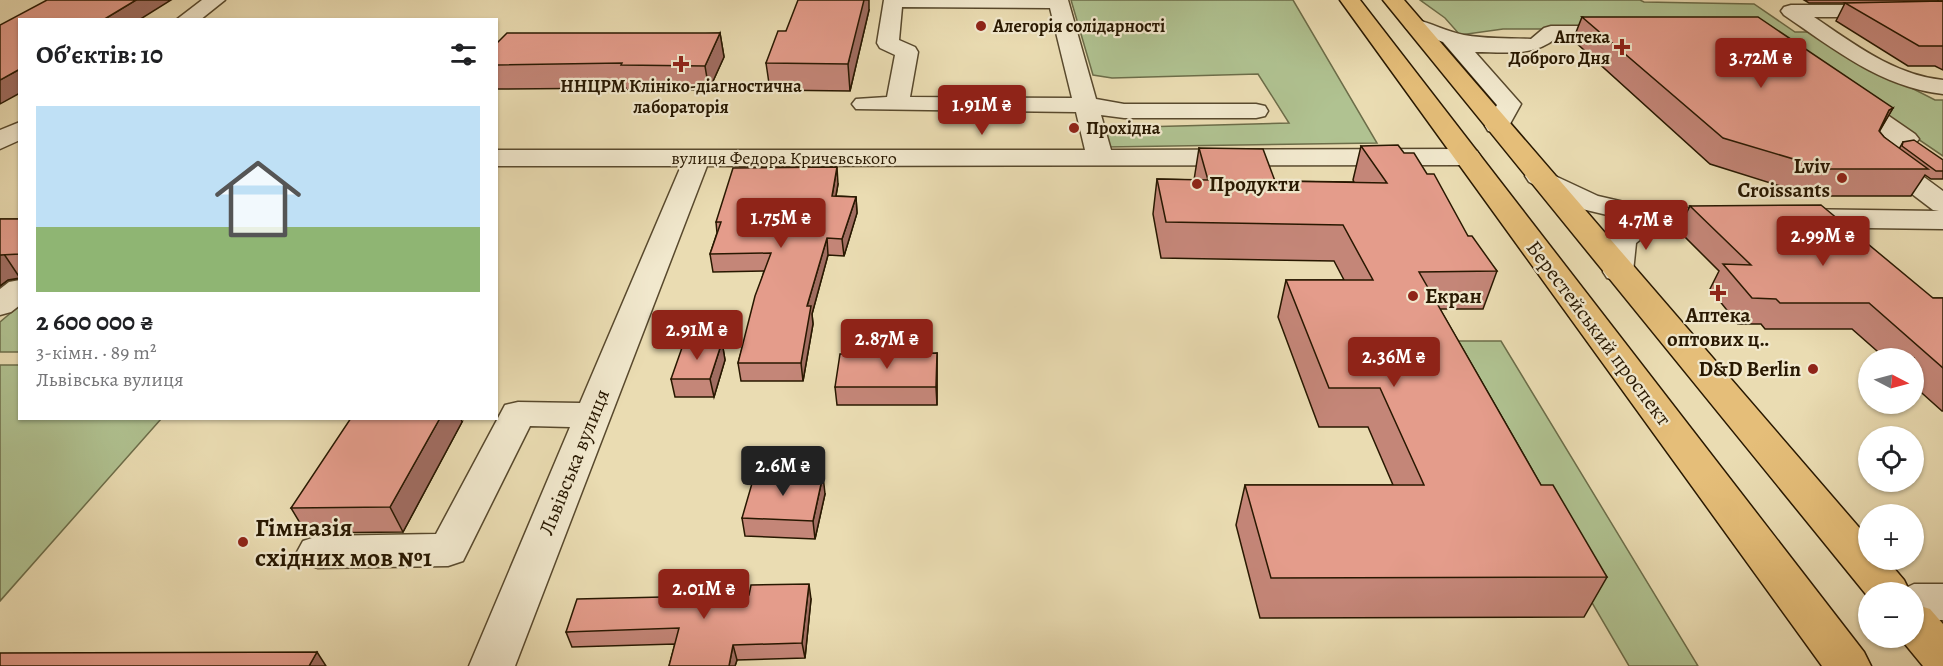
<!DOCTYPE html>
<html lang="uk">
<head>
<meta charset="utf-8">
<style>
  :root { --surface:#fff; --page:#f6f6f6; --text:#202124; --muted:#757577; --line:#e0e0e0; --accent:#8f2418 }
  body { margin:0; font-family:Alegreya,serif; background:var(--page); color:var(--text); height:100vh; display:flex; flex-direction:column; font-size:22px; white-space:nowrap }
  * { box-sizing:border-box; margin:0 }
  p { font-size:20px; color:var(--muted) }
  .icon { flex:none; width:33px; height:33px; fill:none; stroke:currentColor; stroke-width:2; stroke-linecap:round; stroke-linejoin:round }
  .map { position:relative; flex:1; overflow:hidden }
  .drawer { position:absolute; left:18px; top:18px; width:480px; height:402px; display:flex; flex-direction:column; background:var(--surface); border-radius:0px; box-shadow:0 2px 4px #0004 }
  .drawer>* { flex:none }
  .needle { width:39px; rotate:96deg }
  .tools { position:absolute; left:1858px; top:348px; display:grid; gap:12px }
  .tools a { display:grid; place-items:center; width:66px; height:66px; border-radius:50%; background:var(--surface); box-shadow:0 2px 4px #0004; font-size:30px }
  .price { position:absolute; translate:-50% -51px; padding:0 14px; border-radius:6px; background:var(--accent); color:#fff; font-size:20px; line-height:39px; filter:drop-shadow(0 2px 3px #0008) }
  .price::after { content:''; position:absolute; left:50%; top:36px; width:18px; height:14px; margin-left:-9px; background:inherit; clip-path:polygon(0 0,100% 0,50% 100%) }
  .price.current { background:#222; color:#fff }
  ul { padding:0; list-style:none }
  li { display:grid; align-content:center; gap:12px; height:318px; padding:0 18px }
  li+li { border-top:2px solid var(--line) }
  li span { display:grid; place-items:center; height:186px; border-radius:0px; color:#555 }
  li>.icon { margin-inline-start:auto }
  span .icon { width:108px; height:108px; fill:#fffc; stroke-width:1 }
  li b { font-size:26px }
  h2 { display:flex; justify-content:space-between; align-items:center; height:72px; padding:0 18px; font-size:26px }
  .map>svg:first-child { display:block }
  .green { fill:#b0c291; stroke:#6c6d49; stroke-width:1.5 }
  .lines { fill:none; stroke-linecap:round; stroke-linejoin:round }
  .minor-casing { stroke:#58492d; stroke-width:3 }
  .major-casing { stroke:#281801; stroke-width:3 }
  .minor { fill:#f1e8cd; fill-rule:evenodd }
  .major { fill:#e5be79; fill-rule:evenodd }
  .wall { fill:#c48678; stroke:#281801; stroke-width:1.5 }
  .shaded-wall { fill:#a06d61; stroke:#281801; stroke-width:1.5 }
  .building { fill:#e49c8b; stroke:#281801; stroke-width:1.5 }
  .poi-dot { fill:#8f2418; stroke:#f1e8cd; stroke-width:2 }
  .labels { text-anchor:middle; dominant-baseline:central; stroke-width:4.5; stroke-linejoin:round; paint-order:stroke }
  .far-poi-label { font-size:18px; font-weight:bold; fill:#281801; stroke:#f1e8cd; text-anchor:start }
  .far-street-label { font-size:18px; fill:#281801; stroke:#f1e8cd }
  .poi-label { font-size:21px; font-weight:bold; fill:#281801; stroke:#f1e8cd; text-anchor:end }
  .street-label { font-size:21px; fill:#281801; stroke:#f1e8cd }
  .near-poi-label { font-size:26px; font-weight:bold; fill:#281801; stroke:#f1e8cd; text-anchor:start }
</style>
</head>
<body>
<div class="map">
<svg width="1943" height="666" viewBox="0 0 1943 666">
  <rect width="100%" height="100%" fill="#eadcb2"/>
  <filter id="stains"><feTurbulence type="fractalNoise" baseFrequency=".00333" numOctaves="4"/><feColorMatrix values="0 0 0 0 .2 0 0 0 0 .09 0 0 0 0 .02 0 0 0 .5 -.17"/></filter>
  <radialGradient id="worn" r=".72"><stop offset=".6" stop-color="#630" stop-opacity="0"/><stop offset="1" stop-color="#630" stop-opacity=".3"/></radialGradient>
  <path class="green" d="M 1071,0 L 1293,0 L 1377,143 L 1106,147 L 1103,128 L 1289,123 L 1258,74 L 1112,78 L 1093,75 Z
    M 1420,0 L 1640,0 L 1644,2 L 1754,4 L 1795,32 L 1813,32 L 1880,72 L 1935,100 L 1943,100 L 1943,156 L 1756,29 L 1503,29 L 1460,35 L 1445,18 Z
    M 19,306 L 19,352 L 0,352 L 0,322 Z
    M 1439,341 L 1501,341 L 1698,666 L 1629,666 Z
    M 0,365 L 19,365 L 20,418 L 161,419 L 0,601 Z"/>
  <g class="lines">
    <g class="minor-casing">
      <path id="minor" d="M 202,0 L 225,0 L 200,20 L 176,20 Z
        M 884,0 L 1068,0 L 1096,99 L 1124,104 L 1256,104 L 1265,106 L 1268,111 L 1265,116 L 1256,118 L 1124,118 L 1101,115 L 1111,150 L 1468,149 L 1477,151 L 1481,157 L 1477,163 L 1468,165 L 707,166 L 515,666 L 469,666 L 570,427 L 530,426 L 463,561 L 448,566 L 318,568 L 303,563 L 297,552 L 303,541 L 318,536 L 436,534 L 505,405 L 518,402 L 580,403 L 681,166 L 496,166 L 496,150 L 1085,150 L 1076,112 L 856,109 L 852,104 L 856,99 L 887,97 L 895,55 L 880,48 L 877,43 ZM 902,7 L 1050,8 L 1072,98 L 910,97 L 918,52 L 915,47 L 899,40 Z
        M 1791,5 L 1943,5 L 1943,17 L 1814,17 C 1854,44 1894,75 1943,80 L 1943,94 C 1881,87 1834,49 1784,15 L 1781,11 L 1784,7 Z
        M 1414,19 C 1431,23 1448,32 1464,35 C 1487,39 1507,38 1531,39 L 1544,28 L 1551,26 L 1620,26 L 1627,28 L 1631,32 L 1627,36 L 1620,38 L 1556,38 C 1534,57 1503,52 1475,52 L 1521,104 L 1506,131 L 1497,133 L 1488,131 L 1485,126 L 1497,105 L 1443,42 L 1407,29 L 1404,25 L 1407,21 Z
        M 1846,90 L 1854,92 L 1915,134 L 1919,139 L 1915,144 L 1897,148 L 1894,155 L 1943,191 L 1943,229 L 1792,227 L 1782,224 L 1778,218 L 1782,212 L 1792,209 L 1939,211 L 1933,210 L 1870,162 L 1866,156 L 1876,137 L 1883,135 L 1838,102 L 1834,97 L 1838,92 Z
        M 20,122 L 20,140 L 0,149 L 0,130 Z
        M 1538,168 L 1598,196 L 1650,208 L 1728,208 L 1738,211 L 1742,217 L 1738,223 L 1728,226 L 1657,226 L 1636,243 L 1633,272 L 1629,278 L 1618,281 L 1607,278 L 1603,272 L 1607,240 L 1628,220 L 1578,208 L 1529,182 L 1525,176 L 1529,170 Z
        M 20,280 L 20,305 L 11,312 L 0,315 L 0,289 L 9,282 Z
        M 1914,584 L 1943,584 L 1943,620 L 1914,620 L 1914,592 L 1897,592 Z"/>
    </g>
    <g class="major-casing">
      <path id="major" d="M 1340,0 L 1360,0 L 1864,652 L 1871,666 L 1822,666 Z
        M 1383,0 L 1404,0 L 1869,539 L 1869,560 L 1887,560 L 1904,580 L 1910,592 L 1869,592 L 1869,598 Z
        M 1914,604 L 1930,609 L 1943,624 L 1943,666 L 1923,666 L 1900,638 L 1914,638 Z"/>
    </g>
    <use href="#minor" class="minor"/>
    <use href="#major" class="major"/>
  </g>
  <path class="wall" d="M 1804,0 L 1938,0 L 1938,1 L 1943,1 L 1943,70 L 1935,66 L 1908,66 L 1836,21 L 1845,3 L 1809,3 Z
    M 869,10 L 850,91 L 770,90 L 766,63 L 786,31 Z
    M 1582,17 L 1893,108 L 1879,131 L 1884,137 L 1899,149 L 1903,142 L 1943,160 L 1943,179 L 1931,179 L 1925,175 L 1911,196 L 1812,196 L 1710,164 L 1573,40 Z
    M 720,33 L 724,57 L 709,90 L 626,90 L 626,88 L 496,89 L 496,44 Z
    M 1361,146 L 1468,236 L 1497,271 L 1483,309 L 1440,309 L 1541,485 L 1607,577 L 1584,617 L 1260,618 L 1236,525 L 1245,485 L 1393,485 L 1368,427 L 1319,427 L 1278,317 L 1286,280 L 1344,280 L 1334,261 L 1161,258 L 1153,214 L 1157,179 L 1194,180 L 1199,148 L 1275,181 L 1354,182 L 1353,180 Z
    M 838,184 L 836,196 L 856,197 L 857,213 L 844,256 L 828,255 L 812,314 L 813,324 L 803,381 L 741,381 L 738,363 L 764,271 L 713,272 L 710,254 L 717,233 L 716,222 Z
    M 1690,206 L 1933,298 L 1943,298 L 1943,411 L 1942,411 L 1914,386 L 1914,358 L 1885,358 L 1852,329 L 1765,329 L 1761,324 L 1738,324 L 1710,289 L 1719,271 L 1678,230 Z
    M 0,219 L 20,219 L 20,278 L 8,280 L 0,286 Z
    M 722,342 L 725,360 L 714,397 L 675,397 L 671,379 Z
    M 937,353 L 937,405 L 837,405 L 835,387 Z
    M 462,422 L 403,532 L 306,533 L 291,508 Z
    M 825,494 L 815,539 L 745,536 L 742,518 Z
    M 811,599 L 805,658 L 737,660 L 735,666 L 669,666 L 675,644 L 572,647 L 566,632 Z"/>
  <path class="shaded-wall" d="M 136,0 L 171,0 L 139,20 L 103,20 Z
    M 861,0 L 869,0 L 869,10 L 850,91 L 848,64 Z
    M 720,33 L 724,57 L 709,90 L 705,66 Z
    M 20,69 L 20,93 L 0,104 L 0,80 Z
    M 1893,108 L 1878,134 L 1889,110 Z
    M 837,167 L 838,184 L 833,212 L 832,196 Z
    M 856,197 L 857,213 L 844,256 L 842,239 Z
    M 827,238 L 828,255 L 812,314 L 813,324 L 803,381 L 801,363 L 807,306 Z
    M 4,254 L 20,278 L 8,280 L 0,286 L 0,255 Z
    M 722,342 L 725,360 L 714,397 L 710,379 Z
    M 937,353 L 937,405 L 936,387 Z
    M 440,418 L 461,418 L 462,422 L 403,532 L 390,507 Z
    M 823,475 L 825,494 L 815,539 L 813,521 Z
    M 809,584 L 811,599 L 805,658 L 802,643 Z
    M 733,645 L 737,660 L 735,666 L 729,666 Z
    M 317,652 L 326,666 L 309,666 Z"/>
  <path class="building" d="M 47,0 L 136,0 L 103,20 L 20,20 L 20,69 L 0,80 L 0,25 Z
    M 798,0 L 864,0 L 848,64 L 766,63 L 778,31 L 786,31 Z
    M 1943,1 L 1943,46 L 1919,46 L 1845,3 Z
    M 1582,17 L 1758,17 L 1893,108 L 1889,110 L 1879,131 L 1884,137 L 1928,169 L 1827,169 L 1723,138 Z
    M 507,33 L 720,33 L 705,66 L 621,65 L 622,63 L 496,65 L 496,44 Z
    M 1914,140 L 1943,160 L 1943,171 L 1936,171 L 1902,146 L 1903,142 Z
    M 1398,145 L 1404,153 L 1414,153 L 1427,174 L 1434,174 L 1468,236 L 1472,236 L 1497,271 L 1419,272 L 1541,485 L 1553,485 L 1607,577 L 1271,578 L 1245,485 L 1424,485 L 1380,388 L 1329,388 L 1286,280 L 1373,280 L 1343,225 L 1166,222 L 1157,179 L 1208,180 L 1199,148 L 1263,149 L 1275,181 L 1387,183 L 1361,146 Z
    M 837,167 L 832,196 L 856,197 L 842,239 L 827,238 L 807,306 L 811,306 L 801,363 L 738,363 L 755,296 L 771,253 L 710,254 L 721,222 L 716,222 L 733,168 Z
    M 1821,205 L 1933,298 L 1943,298 L 1943,368 L 1869,303 L 1780,303 L 1776,299 L 1752,298 L 1723,264 L 1751,265 L 1690,206 Z
    M 0,219 L 20,219 L 20,254 L 0,255 Z
    M 684,342 L 722,342 L 710,379 L 671,379 Z
    M 937,353 L 936,387 L 835,387 L 840,354 Z
    M 351,418 L 440,418 L 390,507 L 291,508 Z
    M 755,473 L 823,475 L 813,521 L 742,518 Z
    M 809,584 L 802,643 L 733,645 L 729,666 L 669,666 L 679,628 L 566,632 L 577,599 L 749,595 L 751,585 Z
    M 317,652 L 309,666 L 0,666 L 0,653 Z"/>
  <g class="poi-dot">
    <circle cx="981" cy="26" r="6"/>
    <path d="M1619 38h6v6h6v6h-6v6h-6v-6h-6v-6h6z"/>
    <path d="M678 55h6v6h6v6h-6v6h-6v-6h-6v-6h6z"/>
    <circle cx="1074" cy="128" r="6"/>
    <circle cx="1842" cy="178" r="6"/>
    <circle cx="1197" cy="184" r="6"/>
    <path d="M1715 284h6v6h6v6h-6v6h-6v-6h-6v-6h6z"/>
    <circle cx="1413" cy="296" r="6"/>
    <circle cx="1813" cy="369" r="6"/>
    <circle cx="243" cy="542" r="6"/>
  </g>
  <g class="labels">
    <g class="far-poi-label">
      <text x="993" y="26">Алегорія солідарності</text>
      <text x="1610" y="37" text-anchor="end">Аптека<tspan x="1610" dy="21">Доброго Дня</tspan></text>
      <text x="681" y="86" text-anchor="middle">ННЦРМ Клініко-діагностична<tspan x="681" dy="21">лабораторія</tspan></text>
      <text x="1086" y="128">Прохідна</text>
    </g>
    <g class="far-street-label">
      <text x="784" y="158">вулиця Федора Кричевського</text>
    </g>
    <g class="poi-label">
      <text x="1830" y="166">Lviv<tspan x="1830" dy="24">Croissants</tspan></text>
      <text x="1209" y="184" text-anchor="start">Продукти</text>
      <text x="1425" y="296" text-anchor="start">Екран</text>
      <text x="1718" y="315" text-anchor="middle">Аптека<tspan x="1718" dy="24">оптових ц‥</tspan></text>
      <text x="1801" y="369">D&amp;D Berlin</text>
    </g>
    <g class="street-label">
      <text transform="translate(1599 333) rotate(53)">Берестейський проспект</text>
      <text transform="translate(574 462) rotate(-68)">Львівська вулиця</text>
    </g>
    <g class="near-poi-label">
      <text x="255" y="527">Гімназія<tspan x="255" dy="30">східних мов №1</tspan></text>
    </g>
  </g>
  <rect width="100%" height="100%" filter="url(#stains)"/>
  <rect width="100%" height="100%" fill="url(#worn)"/>
</svg>
<div class="tools">
<a><svg class="needle" viewBox="-14 -14 28 28"><path d="M0-13l5 13h-10z" fill="#e53935"/><path d="M0 13l5-13h-10z" fill="#757577"/></svg></a>
<a><svg class="icon" aria-label="locate" viewBox="0 0 24 24"><circle cx="12" cy="12" r="6"/><path d="M12 2v4M12 18v4M2 12h4M18 12h4"/></svg></a>
<a>+</a>
<a>−</a>
</div>
<b class="price" style="left:1761px;top:89px">3.72M ₴</b>
<b class="price" style="left:982px;top:136px">1.91M ₴</b>
<b class="price" style="left:781px;top:249px">1.75M ₴</b>
<b class="price" style="left:1646px;top:251px">4.7M ₴</b>
<b class="price" style="left:1823px;top:267px">2.99M ₴</b>
<b class="price" style="left:697px;top:361px">2.91M ₴</b>
<b class="price" style="left:887px;top:370px">2.87M ₴</b>
<b class="price" style="left:1394px;top:388px">2.36M ₴</b>
<b class="price current" style="left:783px;top:497px">2.6M ₴</b>
<b class="price" style="left:704px;top:620px">2.01M ₴</b>
<section class="drawer">
<h2>Об’єктів: 10<svg class="icon" aria-label="filters" viewBox="0 0 24 24"><path d="M4 7h16M4 17h16"/><circle cx="9" cy="7" r="2"/><circle cx="15" cy="17" r="2"/></svg></h2>
<ul>
<li><span style="background:linear-gradient(#bfe0f5 65%,#8fb573 0)"><svg class="icon" aria-label="home" viewBox="0 0 24 24"><path d="M3 11l9-7 9 7M6 9v11h12V9"/></svg></span><div><b>2 600 000 ₴</b><p>3-кімн. · 89 m²</p><p>Львівська вулиця</p></div></li>
</ul>
</section>
</div>
</body>
</html>
